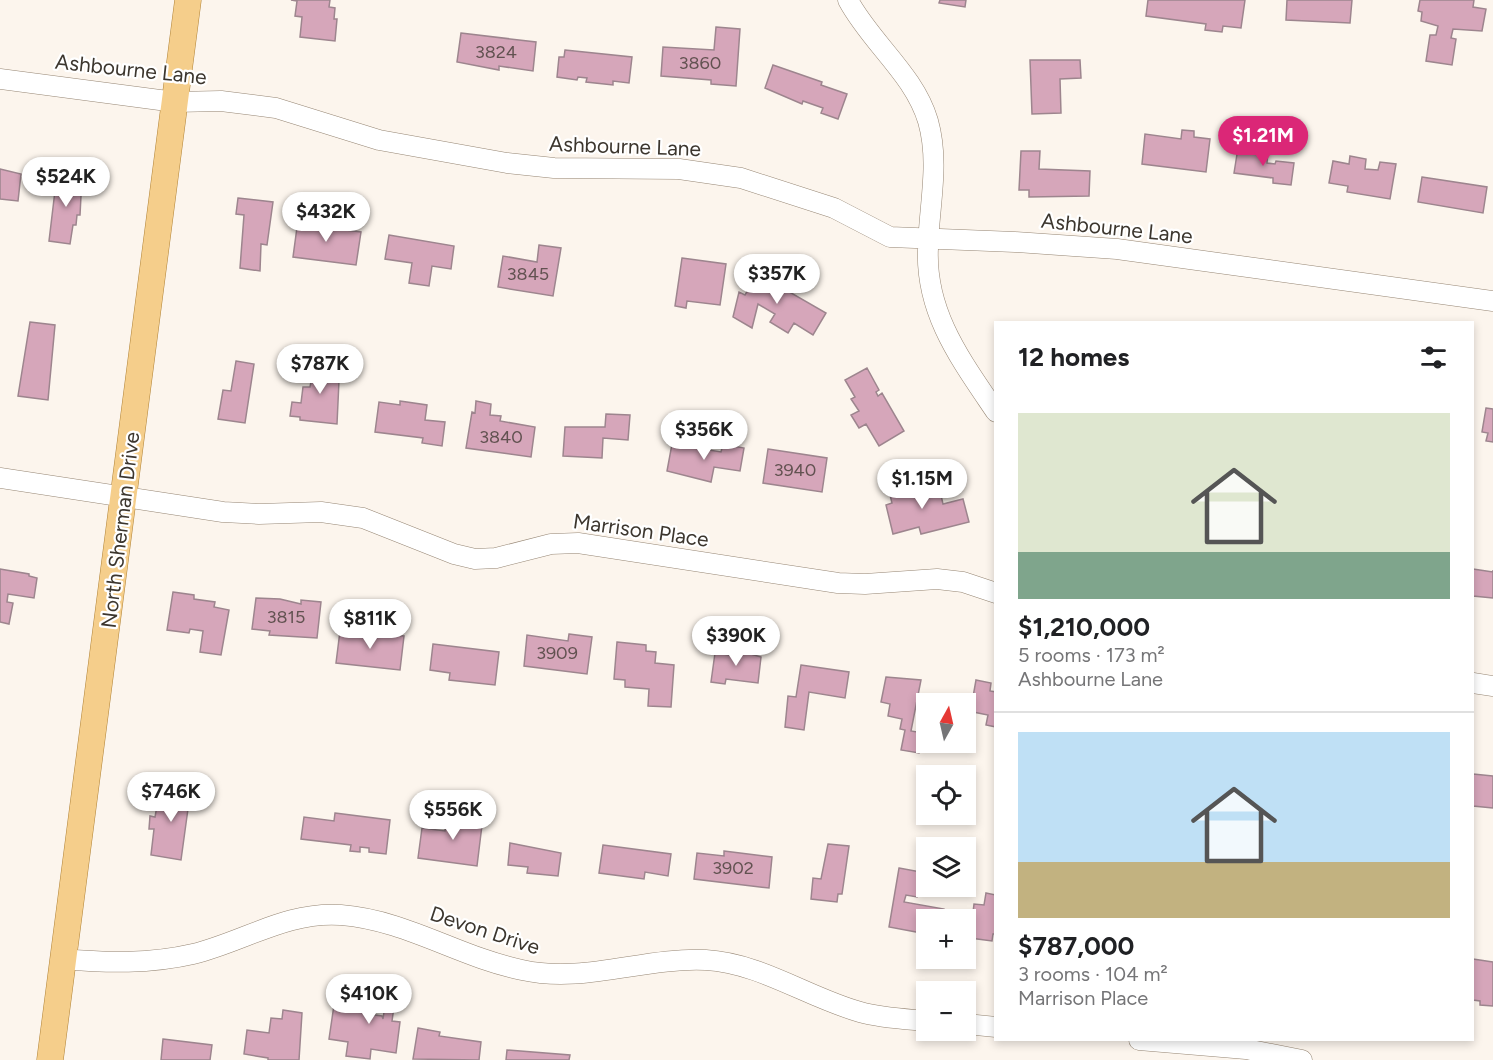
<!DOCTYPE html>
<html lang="en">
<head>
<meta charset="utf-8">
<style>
  :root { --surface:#fff; --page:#f2f2f2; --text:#202124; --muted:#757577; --line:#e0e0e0; --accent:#db2777 }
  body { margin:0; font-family:Figtree,sans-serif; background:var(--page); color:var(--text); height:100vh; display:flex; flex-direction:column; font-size:22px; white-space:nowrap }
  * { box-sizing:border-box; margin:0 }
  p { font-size:20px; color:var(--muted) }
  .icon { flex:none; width:33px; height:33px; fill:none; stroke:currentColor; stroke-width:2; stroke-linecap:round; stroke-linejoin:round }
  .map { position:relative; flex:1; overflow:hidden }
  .sheet { position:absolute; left:994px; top:321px; width:480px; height:720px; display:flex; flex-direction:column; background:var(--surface); border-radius:0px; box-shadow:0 3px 9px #0003 }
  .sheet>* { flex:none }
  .needle { width:39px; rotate:8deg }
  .fabs { position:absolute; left:916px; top:693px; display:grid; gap:12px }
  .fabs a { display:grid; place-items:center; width:60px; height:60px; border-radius:0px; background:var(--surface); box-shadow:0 3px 9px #0003; font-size:30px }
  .price { position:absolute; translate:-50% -51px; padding:0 14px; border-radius:21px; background:#fff; color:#222; font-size:20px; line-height:39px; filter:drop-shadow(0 2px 3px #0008) }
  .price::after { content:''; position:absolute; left:50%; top:36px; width:18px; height:14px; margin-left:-9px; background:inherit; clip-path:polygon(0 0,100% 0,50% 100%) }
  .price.on { background:var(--accent); color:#fff }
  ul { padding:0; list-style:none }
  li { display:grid; align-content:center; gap:12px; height:318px; padding:0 24px }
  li+li { border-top:2px solid var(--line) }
  li span { display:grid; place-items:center; height:186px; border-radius:0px; color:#555 }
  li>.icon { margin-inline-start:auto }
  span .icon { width:108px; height:108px; fill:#fffc; stroke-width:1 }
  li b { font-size:26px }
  h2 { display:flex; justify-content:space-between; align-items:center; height:72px; padding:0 24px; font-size:26px }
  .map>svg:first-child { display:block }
  .building { fill:#d6a6ba; stroke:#9d858e; stroke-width:1.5 }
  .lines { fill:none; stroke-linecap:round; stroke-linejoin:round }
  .minor-casing { stroke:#968674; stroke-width:21 }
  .major-casing { stroke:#b08338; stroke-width:27 }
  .minor { stroke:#fff; stroke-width:20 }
  .major { stroke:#f5ce8b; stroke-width:26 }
  .labels { text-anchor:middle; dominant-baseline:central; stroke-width:4.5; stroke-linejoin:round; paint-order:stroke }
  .number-label { font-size:18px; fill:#625251 }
  .street-label { font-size:21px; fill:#3c362e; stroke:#fff }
</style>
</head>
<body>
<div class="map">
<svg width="1493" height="1060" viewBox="0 0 1493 1060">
  <rect width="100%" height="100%" fill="#fcf5ed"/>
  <path class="building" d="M 291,0 L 330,0 L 329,7 L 335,8 L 334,19 L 337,19 L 335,41 L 300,37 L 302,17 L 295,16 L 297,1 Z
    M 940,0 L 966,0 L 965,7 L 939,3 Z
    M 1148,0 L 1245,0 L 1241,28 L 1223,26 L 1222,32 L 1205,30 L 1206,24 L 1146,16 Z
    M 1287,0 L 1352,0 L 1350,23 L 1286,20 Z
    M 1420,0 L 1474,0 L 1473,7 L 1486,9 L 1482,31 L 1453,29 L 1451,38 L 1456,39 L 1452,65 L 1426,61 L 1430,35 L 1436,35 L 1438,26 L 1421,21 L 1422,12 L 1418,11 Z
    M 716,27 L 740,29 L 736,86 L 711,84 L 711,80 L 661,76 L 663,47 L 714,50 Z
    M 461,33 L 536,42 L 533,71 L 499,66 L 499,70 L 457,62 Z
    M 565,50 L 632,57 L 629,83 L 613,81 L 613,85 L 586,82 L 587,78 L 578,77 L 577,80 L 557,77 L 559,57 L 564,57 Z
    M 1030,60 L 1080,60 L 1081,78 L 1060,79 L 1061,113 L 1032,114 Z
    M 773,65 L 822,82 L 821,85 L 847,94 L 838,119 L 821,113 L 823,108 L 803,101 L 802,104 L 765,88 Z
    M 1182,130 L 1194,131 L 1194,137 L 1210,139 L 1206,172 L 1142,164 L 1145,134 L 1181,139 Z
    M 1238,148 L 1268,152 L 1267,163 L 1275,164 L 1276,161 L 1294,163 L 1291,185 L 1273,183 L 1273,178 L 1234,173 Z
    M 1021,151 L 1040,151 L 1039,169 L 1090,171 L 1089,196 L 1029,197 L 1029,190 L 1019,190 Z
    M 1350,156 L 1366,159 L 1365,169 L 1378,170 L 1380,162 L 1396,164 L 1390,199 L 1347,192 L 1348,186 L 1329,183 L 1333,161 L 1349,164 Z
    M 0,169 L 21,174 L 18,201 L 0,199 Z
    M 57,174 L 82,177 L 80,215 L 77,215 L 76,225 L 73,225 L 70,244 L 49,241 Z
    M 1422,177 L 1487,187 L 1483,213 L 1418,202 Z
    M 238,198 L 273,202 L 267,245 L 261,244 L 260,271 L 240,268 L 244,215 L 236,214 Z
    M 298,220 L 324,223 L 323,227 L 361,232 L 356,265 L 293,257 Z
    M 389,235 L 454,246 L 451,269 L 432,266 L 429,286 L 409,283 L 412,263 L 385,259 Z
    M 539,245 L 561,248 L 553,296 L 498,287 L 503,256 L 537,262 Z
    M 682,258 L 726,264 L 720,305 L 687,301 L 686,308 L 675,306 Z
    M 762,266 L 776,275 L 772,282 L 826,313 L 813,335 L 794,323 L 788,333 L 770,322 L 775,314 L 758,304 L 752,328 L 733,317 L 739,292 L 745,295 Z
    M 30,322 L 55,325 L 48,400 L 18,396 Z
    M 328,358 L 340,359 L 337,424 L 300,420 L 300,417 L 290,416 L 292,402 L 301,403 L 303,387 L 310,387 L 315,362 L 327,363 Z
    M 236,361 L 254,364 L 245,423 L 218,419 L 223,390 L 231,391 Z
    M 867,368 L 879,390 L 876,392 L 878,396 L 882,393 L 904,431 L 879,446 L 866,424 L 859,428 L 851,415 L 859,411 L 851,399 L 855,397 L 845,380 Z
    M 400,401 L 427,405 L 425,420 L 445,422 L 442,446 L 422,443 L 423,438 L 375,432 L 379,402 L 400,405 Z
    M 476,401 L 491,404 L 490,415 L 501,416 L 500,421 L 535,427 L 531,457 L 466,448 L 472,412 L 475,413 Z
    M 1486,408 L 1493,409 L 1493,442 L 1486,441 L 1488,433 L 1482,432 Z
    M 606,414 L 630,415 L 628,440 L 603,438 L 602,458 L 563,456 L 565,427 L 605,427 Z
    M 672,444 L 721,452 L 723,444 L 744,448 L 740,471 L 714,467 L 711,482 L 667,471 Z
    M 768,449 L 827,458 L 822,492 L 763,483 Z
    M 914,480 L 918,497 L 940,491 L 943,504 L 963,499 L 969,522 L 921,534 L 919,527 L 893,534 L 886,505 L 892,503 L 888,487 Z
    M 0,569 L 29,574 L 29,576 L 37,578 L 34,598 L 8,594 L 7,602 L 13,603 L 9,624 L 0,622 Z
    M 1473,569 L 1493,572 L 1493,570 L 1493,598 L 1473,596 Z
    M 173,592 L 194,595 L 194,599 L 215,602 L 214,607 L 229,610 L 221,655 L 200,652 L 203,631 L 190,629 L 189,633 L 167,630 Z
    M 256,598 L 280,599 L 301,604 L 301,600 L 321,602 L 317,638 L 269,635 L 270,631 L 252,629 Z
    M 340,631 L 404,636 L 400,670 L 336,663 Z
    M 569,634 L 592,637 L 587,674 L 524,666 L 527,635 L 568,641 Z
    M 617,642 L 646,645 L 646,651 L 656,652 L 655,663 L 674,665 L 671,707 L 648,706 L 649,689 L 625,687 L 625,680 L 614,679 Z
    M 433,644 L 499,652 L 495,685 L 449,680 L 450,673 L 430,670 Z
    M 734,649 L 761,657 L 758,683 L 726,679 L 725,684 L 711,682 L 715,653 L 729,655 L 729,652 L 733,653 Z
    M 801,665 L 849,672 L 845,698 L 809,692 L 804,730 L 785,727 L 788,696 L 796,697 Z
    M 886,677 L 921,680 L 911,731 L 923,733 L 919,753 L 901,750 L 905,730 L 900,729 L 902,719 L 888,716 L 890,704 L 881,702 Z
    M 976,680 L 991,683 L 990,691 L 996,692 L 996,727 L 986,725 L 988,715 L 973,712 L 971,726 L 966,725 L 966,704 L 953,704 L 955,694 L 973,697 Z
    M 1473,774 L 1493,776 L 1493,808 L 1473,806 Z
    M 167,784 L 191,787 L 181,860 L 151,855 L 154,829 L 149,829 L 150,816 L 155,817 L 157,806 L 164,807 Z
    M 447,812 L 483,817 L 477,866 L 418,858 L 422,828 L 445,831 Z
    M 335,813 L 390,820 L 386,854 L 369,852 L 369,848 L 360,847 L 360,852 L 350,851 L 351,845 L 301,839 L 304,817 L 334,821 Z
    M 510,843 L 561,853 L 558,876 L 527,873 L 528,867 L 508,865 Z
    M 828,844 L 849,846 L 842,894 L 838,894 L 837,902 L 811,899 L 813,878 L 821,879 Z
    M 603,845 L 671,854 L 668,876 L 645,872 L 644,879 L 599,873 Z
    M 724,851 L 772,857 L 769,888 L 694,879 L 697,853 L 724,856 Z
    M 899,868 L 921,872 L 917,897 L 906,895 L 904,902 L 944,909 L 943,920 L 927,920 L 927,934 L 889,927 Z
    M 986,893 L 996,895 L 996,934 L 993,934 L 992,941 L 970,938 L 974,904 L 984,905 Z
    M 1473,959 L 1493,962 L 1493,1006 L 1480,1005 L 1480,1001 L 1473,1000 Z
    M 382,983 L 406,987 L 403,1008 L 394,1007 L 392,1021 L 400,1022 L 396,1053 L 371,1049 L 370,1059 L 346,1056 L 348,1042 L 329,1039 L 334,1005 L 357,1012 L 358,1004 L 369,1006 L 368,1014 L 382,1016 L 383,1019 L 385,1005 L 379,1005 Z
    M 283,1010 L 302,1013 L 299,1060 L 268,1060 L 268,1058 L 244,1054 L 247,1030 L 269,1033 L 271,1018 L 282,1019 Z
    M 418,1028 L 440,1032 L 439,1036 L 481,1042 L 479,1060 L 413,1059 Z
    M 163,1039 L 212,1045 L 210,1060 L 161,1060 Z
    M 507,1050 L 570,1055 L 569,1060 L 506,1060 Z"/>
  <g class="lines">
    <g class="minor-casing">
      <path id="minor" d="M 848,0 C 871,43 914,74 928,121 C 940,163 929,205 928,248 C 925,313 961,360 996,412
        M 0,79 L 175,102 L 221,101 L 276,108 L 379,140 L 507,163 L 554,168 L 679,169 L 741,178 L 834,208 L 890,237 L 1015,242 L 1117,249 L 1493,301
        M 0,478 L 223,512 L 259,514 L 321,512 L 363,518 L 454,554 L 475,559 L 496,558 L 551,544 L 578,543 L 838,583 L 865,584 L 937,579 L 963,582 L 996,593
        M 1473,683 L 1493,686
        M 63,959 C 107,963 150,964 193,954 C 243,942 287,911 341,915 C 406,920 459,957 522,970 C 584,984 644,957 706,960 C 760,963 809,998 860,1012 C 881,1018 905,1019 927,1021
        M 966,1024 L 996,1027
        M 1139,1040 L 1246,1049 L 1302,1060"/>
    </g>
    <g class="major-casing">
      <path id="major" d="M 50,1060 L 188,0"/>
    </g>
    <use href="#minor" class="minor"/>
    <use href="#major" class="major"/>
  </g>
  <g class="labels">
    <g class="number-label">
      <text x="496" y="52">3824</text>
      <text x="700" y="63">3860</text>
      <text x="528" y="274">3845</text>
      <text x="501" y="437">3840</text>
      <text x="795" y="470">3940</text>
      <text x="286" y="617">3815</text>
      <text x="557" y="653">3909</text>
      <text x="733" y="868">3902</text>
    </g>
    <g class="street-label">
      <text transform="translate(131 69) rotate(6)">Ashbourne Lane</text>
      <text transform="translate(625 146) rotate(2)">Ashbourne Lane</text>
      <text transform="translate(1117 228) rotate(6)">Ashbourne Lane</text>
      <text transform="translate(120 530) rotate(-83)">North Sherman Drive</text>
      <text transform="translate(641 530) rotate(8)">Marrison Place</text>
      <text transform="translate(485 930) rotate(18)">Devon Drive</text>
    </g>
  </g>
</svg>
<div class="fabs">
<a><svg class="needle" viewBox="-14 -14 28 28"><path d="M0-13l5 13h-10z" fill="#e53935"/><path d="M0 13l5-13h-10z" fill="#757577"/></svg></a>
<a><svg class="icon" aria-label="locate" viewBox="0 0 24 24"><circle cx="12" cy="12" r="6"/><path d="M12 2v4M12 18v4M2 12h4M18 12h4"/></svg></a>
<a><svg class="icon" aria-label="layers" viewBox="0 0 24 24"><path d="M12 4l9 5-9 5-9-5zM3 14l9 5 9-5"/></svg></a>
<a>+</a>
<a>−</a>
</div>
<b class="price on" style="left:1263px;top:167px">$1.21M</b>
<b class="price" style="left:66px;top:208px">$524K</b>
<b class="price" style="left:326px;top:243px">$432K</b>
<b class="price" style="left:777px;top:305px">$357K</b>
<b class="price" style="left:320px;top:395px">$787K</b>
<b class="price" style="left:704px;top:461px">$356K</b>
<b class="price" style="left:922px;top:510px">$1.15M</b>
<b class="price" style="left:370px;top:650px">$811K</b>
<b class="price" style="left:736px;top:667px">$390K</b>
<b class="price" style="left:171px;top:823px">$746K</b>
<b class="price" style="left:453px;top:841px">$556K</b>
<b class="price" style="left:369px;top:1025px">$410K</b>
<section class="sheet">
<h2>12 homes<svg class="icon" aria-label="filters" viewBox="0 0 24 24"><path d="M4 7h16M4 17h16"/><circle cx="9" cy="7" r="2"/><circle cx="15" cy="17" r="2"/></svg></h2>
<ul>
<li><span style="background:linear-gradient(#dfe7d0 75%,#7fa58c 0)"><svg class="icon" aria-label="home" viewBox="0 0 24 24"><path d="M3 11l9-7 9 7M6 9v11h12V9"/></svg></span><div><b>$1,210,000</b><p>5 rooms · 173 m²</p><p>Ashbourne Lane</p></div></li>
<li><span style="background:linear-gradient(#bfe0f5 70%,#c2b280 0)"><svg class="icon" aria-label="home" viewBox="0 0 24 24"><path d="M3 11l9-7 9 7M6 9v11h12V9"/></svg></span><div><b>$787,000</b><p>3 rooms · 104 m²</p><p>Marrison Place</p></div></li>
</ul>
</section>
</div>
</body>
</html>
